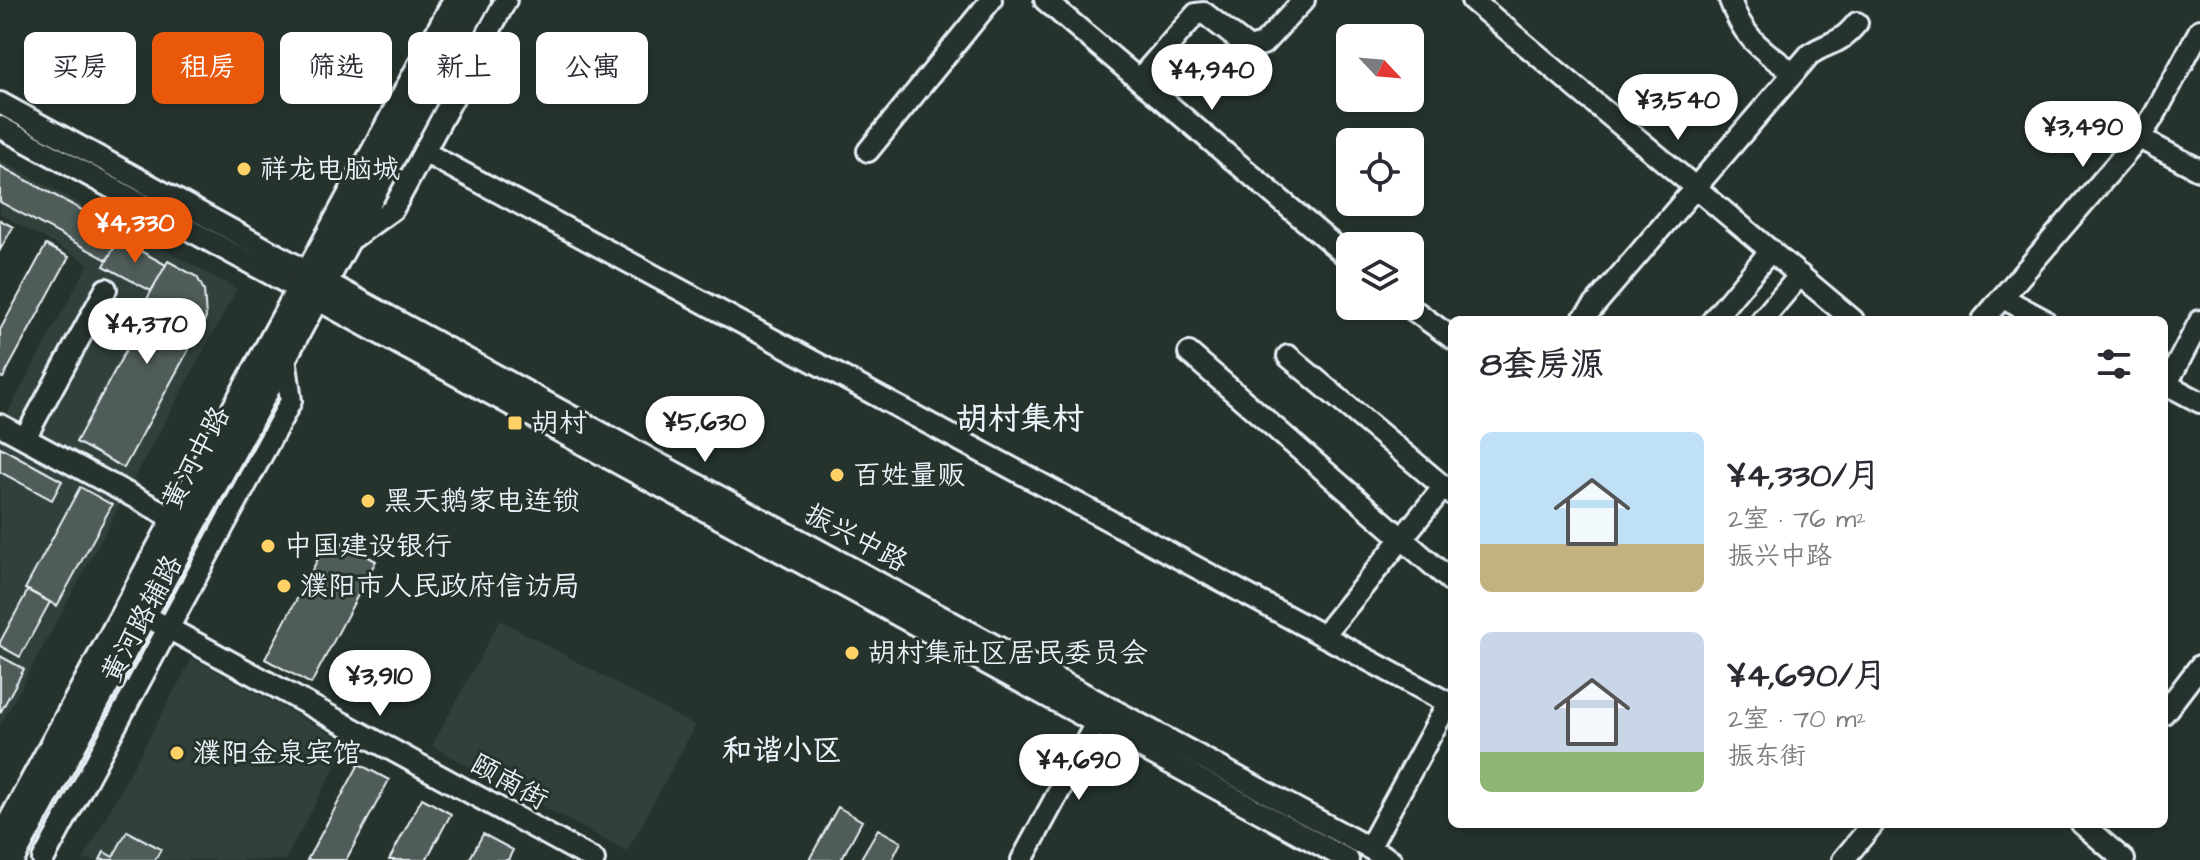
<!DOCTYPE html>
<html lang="zh">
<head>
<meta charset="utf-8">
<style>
  :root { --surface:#fff; --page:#f7f7f7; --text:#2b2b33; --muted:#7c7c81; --accent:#ea580c }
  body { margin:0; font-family:"Architects Daughter","LXGW WenKai TC",sans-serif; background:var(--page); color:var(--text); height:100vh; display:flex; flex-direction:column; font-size:30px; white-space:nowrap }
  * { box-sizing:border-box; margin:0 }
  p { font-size:26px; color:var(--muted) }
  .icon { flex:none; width:44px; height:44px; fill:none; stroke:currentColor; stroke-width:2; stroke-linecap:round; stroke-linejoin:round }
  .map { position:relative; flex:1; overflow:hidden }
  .side { position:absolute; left:1448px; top:316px; width:720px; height:512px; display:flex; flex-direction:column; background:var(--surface); border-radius:12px; box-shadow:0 4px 12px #0003 }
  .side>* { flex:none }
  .top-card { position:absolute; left:24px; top:32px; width:760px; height:72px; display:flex; gap:16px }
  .needle { width:52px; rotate:116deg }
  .buttons { position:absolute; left:1336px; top:24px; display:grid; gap:16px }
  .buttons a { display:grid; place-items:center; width:88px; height:88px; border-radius:12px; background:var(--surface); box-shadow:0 4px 12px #0003; font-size:40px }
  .price { position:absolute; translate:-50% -68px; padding:0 18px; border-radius:28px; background:#fff; color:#222; font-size:26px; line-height:52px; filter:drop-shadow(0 2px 4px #0008) }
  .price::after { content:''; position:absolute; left:50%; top:48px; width:24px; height:18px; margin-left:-12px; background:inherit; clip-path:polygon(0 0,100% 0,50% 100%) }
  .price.current { background:var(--accent); color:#fff }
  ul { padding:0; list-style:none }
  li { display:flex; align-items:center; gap:24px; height:200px; padding:0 32px }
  li span { display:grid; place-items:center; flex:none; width:224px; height:160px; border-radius:12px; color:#555 }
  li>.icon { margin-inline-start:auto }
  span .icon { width:96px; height:96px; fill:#fffc; stroke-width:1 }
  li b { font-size:34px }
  h2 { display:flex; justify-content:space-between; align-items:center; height:96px; padding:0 32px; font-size:34px }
  .pill { padding:0 28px; border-radius:12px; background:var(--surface); box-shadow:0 4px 12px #0003; font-size:28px; line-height:72px }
  .pill.current { background:var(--accent); color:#fff }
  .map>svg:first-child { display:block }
  .built { fill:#333f3a }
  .building { fill:#505c59; stroke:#e8f1f8; stroke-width:2 }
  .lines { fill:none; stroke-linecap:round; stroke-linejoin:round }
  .minor-casing { stroke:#e8f1f8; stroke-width:26 }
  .major-casing { stroke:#e8f1f8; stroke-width:30 }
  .minor { stroke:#26332d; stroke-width:20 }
  .major { stroke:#26332d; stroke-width:24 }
  .poi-dot { fill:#ffd166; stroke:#26332d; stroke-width:3 }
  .labels { text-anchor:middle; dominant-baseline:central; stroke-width:6; stroke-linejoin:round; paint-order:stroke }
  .poi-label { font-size:28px; fill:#e8f1f8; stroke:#26332d; text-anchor:start }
  .street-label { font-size:28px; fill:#e8f1f8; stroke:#26332d }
  .neighbourhood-label { font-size:30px; font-weight:bold; fill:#e8f1f8; stroke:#26332d }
  .quarter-label { font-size:32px; font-weight:bold; fill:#e8f1f8; stroke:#26332d }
</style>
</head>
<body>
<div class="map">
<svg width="2200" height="860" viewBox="0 0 2200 860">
  <rect width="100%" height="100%" fill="#26332d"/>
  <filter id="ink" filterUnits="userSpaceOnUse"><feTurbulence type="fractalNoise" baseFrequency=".0125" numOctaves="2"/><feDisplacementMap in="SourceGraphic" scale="16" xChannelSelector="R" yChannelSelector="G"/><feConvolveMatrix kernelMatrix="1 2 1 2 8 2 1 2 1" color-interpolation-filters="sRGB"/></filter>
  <g filter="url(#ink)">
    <path class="built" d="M 0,160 L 237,289 L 0,726 L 0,427 L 89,263 L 0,214 Z
      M 500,620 L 695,726 L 627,852 L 432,746 Z
      M 192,658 L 348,743 L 285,860 L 83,860 Z"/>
    <path class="building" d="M 0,166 L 123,232 L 107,260 L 0,202 Z
      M 0,220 L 13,227 L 0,250 Z
      M 119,239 L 166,265 L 151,291 L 104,266 Z
      M 46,245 L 69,257 L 3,378 L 0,377 L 0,330 Z
      M 168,261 L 197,277 L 204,290 L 206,318 L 124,468 L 76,442 L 152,302 L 147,299 Z
      M 0,447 L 62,481 L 52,500 L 0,472 Z
      M 80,487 L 112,505 L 57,606 L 25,589 Z
      M 330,536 L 376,561 L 311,684 L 265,659 Z
      M 28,590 L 50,602 L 20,657 L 0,646 L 0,642 Z
      M 0,656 L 24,669 L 0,713 Z
      M 359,764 L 389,780 L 346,860 L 307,860 Z
      M 422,798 L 451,814 L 426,860 L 389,860 Z
      M 838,807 L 862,821 L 841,860 L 809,860 Z
      M 878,829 L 901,842 L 892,860 L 860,860 Z
      M 127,831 L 161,849 L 155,860 L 100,860 L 104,852 L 113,857 Z
      M 483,834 L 513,850 L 508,860 L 469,860 Z"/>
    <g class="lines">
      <g class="minor-casing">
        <path id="minor" d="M 1045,0 L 1350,259
          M 1472,0 L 1853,320
          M 1730,0 C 1744,40 1762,49 1793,73
          M 1140,78 L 1196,14 L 1204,13 L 1249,48 L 1263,44 L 1304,0
          M 0,103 L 585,424 L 1391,860
          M 0,127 L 1348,860
          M 2139,138 L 2200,170
          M 868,151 L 991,0
          M 424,152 L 1452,705
          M 346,243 L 393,209 L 506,0
          M 2003,298 L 2044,320
          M 1408,306 L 1452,338
          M 1582,320 L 1810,54 C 1832,40 1838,46 1857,23
          M 1713,320 L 1771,250
          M 1762,320 L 1800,275
          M 1983,320 L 2139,138 L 2155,114 L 2200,30
          M 1189,353 L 1452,582
          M 1288,356 L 1452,494
          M 2164,383 L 2200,402
          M 2164,389 L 2200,321
          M 0,425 L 175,519
          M 25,438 L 106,289
          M 144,615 L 594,860
          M 1323,636 L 1438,494 L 1452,486
          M 2164,713 L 2200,666
          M 2082,824 L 2124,860
          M 1369,848 L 1448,703
          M 43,860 L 291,401 L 285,357
          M 1022,860 L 1096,723
          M 1843,860 L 1873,824"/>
      </g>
      <g class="major-casing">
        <path id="major" d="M 0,842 L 456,0
          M 11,860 L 478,0"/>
      </g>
      <use href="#minor" class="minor"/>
      <use href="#major" class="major"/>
    </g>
  </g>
  <g class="poi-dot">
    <circle cx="244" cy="169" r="8"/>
    <rect x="507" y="415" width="16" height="16" rx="4"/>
    <circle cx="837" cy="475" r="8"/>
    <circle cx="368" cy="501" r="8"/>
    <circle cx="268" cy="546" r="8"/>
    <circle cx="284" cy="586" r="8"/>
    <circle cx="852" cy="653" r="8"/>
    <circle cx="177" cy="753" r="8"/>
  </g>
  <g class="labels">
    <g class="poi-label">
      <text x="260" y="169">祥龙电脑城</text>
      <text x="531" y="423">胡村</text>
      <text x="853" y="475">百姓量贩</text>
      <text x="384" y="501">黑天鹅家电连锁</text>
      <text x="284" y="546">中国建设银行</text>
      <text x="300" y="586">濮阳市人民政府信访局</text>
      <text x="868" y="653">胡村集社区居民委员会</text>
      <text x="193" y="753">濮阳金泉宾馆</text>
    </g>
    <g class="street-label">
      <text transform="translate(196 458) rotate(-62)">黄河中路</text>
      <text transform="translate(856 538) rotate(28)">振兴中路</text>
      <text transform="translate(142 619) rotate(-62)">黄河路辅路</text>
      <text transform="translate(509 782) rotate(29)">颐南街</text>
    </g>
    <g class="neighbourhood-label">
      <text x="782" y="751">和谐小区</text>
    </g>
    <g class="quarter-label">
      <text x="1020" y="419">胡村集村</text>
    </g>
  </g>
</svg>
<div class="buttons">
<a><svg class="needle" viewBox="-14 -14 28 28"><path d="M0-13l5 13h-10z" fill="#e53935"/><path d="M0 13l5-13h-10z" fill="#7c7c81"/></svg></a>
<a><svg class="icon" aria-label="locate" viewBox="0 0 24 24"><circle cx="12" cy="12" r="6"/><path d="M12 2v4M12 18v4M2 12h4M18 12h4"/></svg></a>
<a><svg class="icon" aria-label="layers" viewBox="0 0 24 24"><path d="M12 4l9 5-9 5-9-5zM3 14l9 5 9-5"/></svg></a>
</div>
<b class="price" style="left:1212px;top:112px">¥4,940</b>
<b class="price" style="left:1678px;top:142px">¥3,540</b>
<b class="price" style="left:2083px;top:169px">¥3,490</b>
<b class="price current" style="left:135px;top:265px">¥4,330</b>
<b class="price" style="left:147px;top:366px">¥4,370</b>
<b class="price" style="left:705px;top:464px">¥5,630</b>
<b class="price" style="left:380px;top:718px">¥3,910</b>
<b class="price" style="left:1079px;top:802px">¥4,690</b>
<div class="top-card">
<a class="pill">买房</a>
<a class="pill current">租房</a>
<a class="pill">筛选</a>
<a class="pill">新上</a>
<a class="pill">公寓</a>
</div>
<section class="side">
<h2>8套房源<svg class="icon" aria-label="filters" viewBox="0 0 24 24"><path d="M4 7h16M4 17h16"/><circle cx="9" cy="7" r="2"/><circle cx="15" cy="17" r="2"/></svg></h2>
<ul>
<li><span style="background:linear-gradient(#bfe0f5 70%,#c2b280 0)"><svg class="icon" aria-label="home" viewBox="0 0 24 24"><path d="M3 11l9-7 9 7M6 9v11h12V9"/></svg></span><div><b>¥4,330/月</b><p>2室 · 76 m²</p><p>振兴中路</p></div></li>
<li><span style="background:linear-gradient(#c9d6e8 75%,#8fb573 0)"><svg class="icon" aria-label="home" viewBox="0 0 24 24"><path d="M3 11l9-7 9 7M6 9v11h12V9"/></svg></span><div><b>¥4,690/月</b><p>2室 · 70 m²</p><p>振东街</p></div></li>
</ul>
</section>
</div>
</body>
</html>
